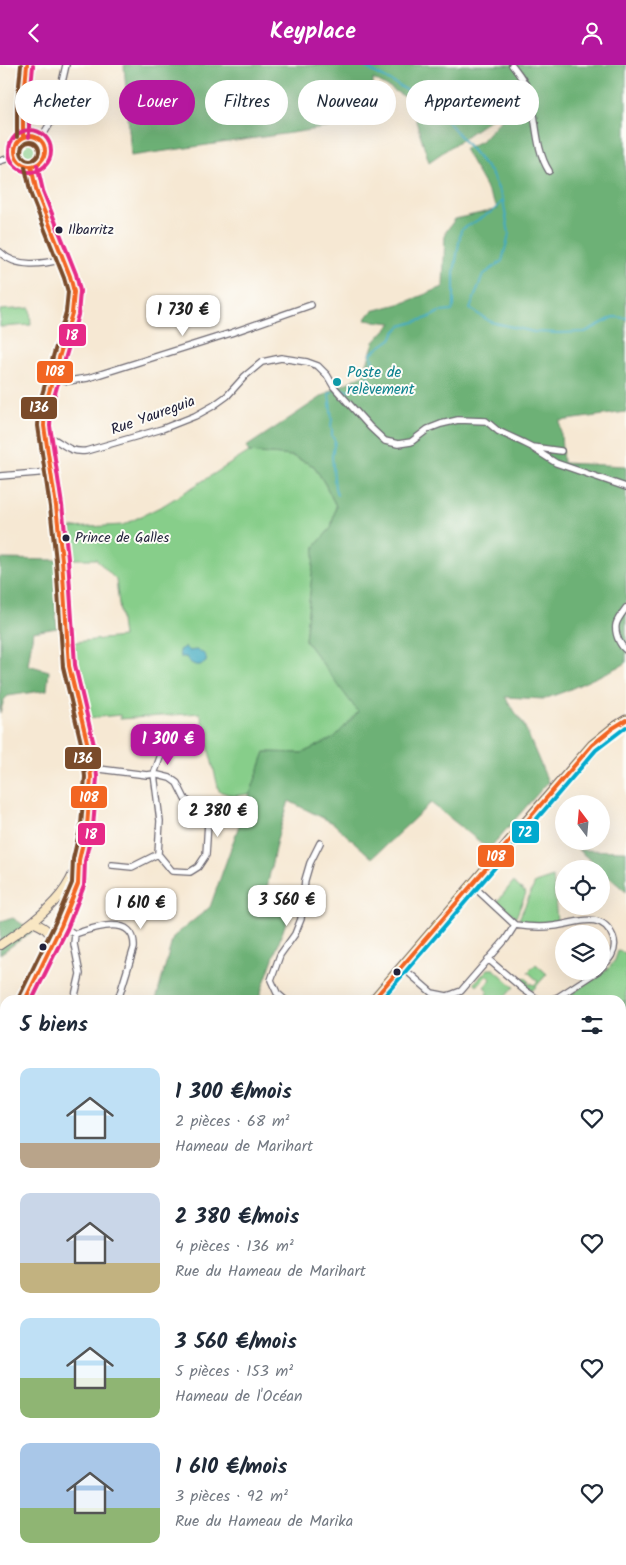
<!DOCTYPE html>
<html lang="fr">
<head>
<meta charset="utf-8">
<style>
  :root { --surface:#fff; --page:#f2f2f3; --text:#1f2937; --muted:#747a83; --accent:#b5179e }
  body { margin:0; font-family:Kalam,sans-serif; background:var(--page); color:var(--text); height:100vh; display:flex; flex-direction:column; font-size:19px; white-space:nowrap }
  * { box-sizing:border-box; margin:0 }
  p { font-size:16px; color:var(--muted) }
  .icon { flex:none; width:28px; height:28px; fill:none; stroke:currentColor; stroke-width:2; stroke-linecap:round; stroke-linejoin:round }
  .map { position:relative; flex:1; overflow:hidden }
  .side { position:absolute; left:0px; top:930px; width:626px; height:570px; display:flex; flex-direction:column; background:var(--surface); border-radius:15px 15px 0 0; box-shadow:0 5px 20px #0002 }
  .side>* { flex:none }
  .hud { position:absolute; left:15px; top:15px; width:596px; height:45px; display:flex; gap:10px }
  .needle { width:32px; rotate:344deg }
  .fabs { position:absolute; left:555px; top:730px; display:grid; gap:10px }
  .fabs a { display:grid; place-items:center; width:55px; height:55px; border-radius:50%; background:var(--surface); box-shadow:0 5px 20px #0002; font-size:25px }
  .price { position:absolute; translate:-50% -42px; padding:0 11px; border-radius:10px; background:#fff; color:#222; font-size:16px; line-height:32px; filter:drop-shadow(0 1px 2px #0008) }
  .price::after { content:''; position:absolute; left:50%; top:30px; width:15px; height:11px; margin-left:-8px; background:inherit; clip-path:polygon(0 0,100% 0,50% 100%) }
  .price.selected { background:var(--accent); color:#fff }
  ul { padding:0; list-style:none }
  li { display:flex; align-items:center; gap:15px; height:125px; padding:0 20px }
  li span { display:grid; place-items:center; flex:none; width:140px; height:100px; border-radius:10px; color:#555 }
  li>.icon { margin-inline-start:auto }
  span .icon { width:60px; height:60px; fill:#fffc; stroke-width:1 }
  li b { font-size:21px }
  h2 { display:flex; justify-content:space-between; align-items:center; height:60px; padding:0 20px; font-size:21px }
  .tag { padding:0 18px; border-radius:22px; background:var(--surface); box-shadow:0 5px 20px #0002; font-size:18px; line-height:45px }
  .tag.selected { background:var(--accent); color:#fff }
  header { display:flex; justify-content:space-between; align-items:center; height:65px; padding:0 20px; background:var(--accent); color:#fff; font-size:22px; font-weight:700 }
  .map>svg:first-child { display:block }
  .green { fill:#87ce8a; stroke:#547862 }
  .forest { fill:#6db176; stroke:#486a58 }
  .water { fill:#42abc1; stroke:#32667e }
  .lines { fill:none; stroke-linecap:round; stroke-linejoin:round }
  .stream { stroke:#42abc1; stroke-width:2 }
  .street-casing { stroke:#6c6770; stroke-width:8 }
  .secondary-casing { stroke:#6c6770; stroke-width:10 }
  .primary-casing { stroke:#6c6770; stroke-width:11 }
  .street { stroke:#fff; stroke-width:5.5 }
  .secondary { stroke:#f9e7c3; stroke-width:8 }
  .primary { stroke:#f1c369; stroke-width:9 }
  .bus-1-casing { stroke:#fdfcf7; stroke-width:8 }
  .bus-2-casing { stroke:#fdfcf7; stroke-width:8 }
  .bus-3-casing { stroke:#fdfcf7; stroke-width:8 }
  .bus-4-casing { stroke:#fdfcf7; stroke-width:8 }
  .bus-1 { stroke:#f26522; stroke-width:4 }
  .bus-2 { stroke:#e62987; stroke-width:4 }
  .bus-3 { stroke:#7a4b2a; stroke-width:4 }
  .bus-4 { stroke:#00a9ce; stroke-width:4 }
  .bus-dot { fill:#22223b; stroke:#fdfcf7; stroke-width:2 }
  .culture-dot { fill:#0f9aa8; stroke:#fdfcf7; stroke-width:2 }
  .labels { text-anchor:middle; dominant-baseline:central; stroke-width:4; stroke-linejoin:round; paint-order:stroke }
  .bus-label { font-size:14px; fill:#22223b; stroke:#fdfcf7; text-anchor:start }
  .culture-label { font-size:15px; fill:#0d838f; stroke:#fdfcf7; text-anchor:start }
  .street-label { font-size:15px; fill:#22223b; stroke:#fdfcf7 }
  .line-badge { stroke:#fdfcf7; stroke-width:2 }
  .badge-label { font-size:14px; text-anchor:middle; font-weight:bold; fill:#fff }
</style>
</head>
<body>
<header><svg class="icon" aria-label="back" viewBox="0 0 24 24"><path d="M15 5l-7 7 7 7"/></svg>Keyplace<svg class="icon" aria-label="person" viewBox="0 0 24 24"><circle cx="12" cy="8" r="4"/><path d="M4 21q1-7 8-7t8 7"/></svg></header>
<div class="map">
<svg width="626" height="1500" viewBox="0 0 626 1500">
  <rect width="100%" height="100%" fill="#fdfcf7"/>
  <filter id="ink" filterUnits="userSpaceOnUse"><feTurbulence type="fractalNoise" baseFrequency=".02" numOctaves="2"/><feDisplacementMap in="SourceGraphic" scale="10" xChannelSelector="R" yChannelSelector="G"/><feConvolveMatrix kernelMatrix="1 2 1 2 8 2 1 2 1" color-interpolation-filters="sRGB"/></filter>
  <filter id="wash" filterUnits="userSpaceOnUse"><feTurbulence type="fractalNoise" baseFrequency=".0096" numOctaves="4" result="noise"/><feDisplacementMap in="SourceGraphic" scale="20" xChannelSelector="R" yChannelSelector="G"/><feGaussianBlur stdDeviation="1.12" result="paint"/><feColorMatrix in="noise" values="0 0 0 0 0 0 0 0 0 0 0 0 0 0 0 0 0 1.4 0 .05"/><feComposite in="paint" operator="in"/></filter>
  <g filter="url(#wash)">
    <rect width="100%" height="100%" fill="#f6e8d3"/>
    <path class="green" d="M19 85a11 11 0 1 1 22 0a11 11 0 1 1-22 0Z
      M 30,243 L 31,260 L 0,262 L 0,245 Z
      M 249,387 L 292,391 L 314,401 L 325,419 L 336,441 L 331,463 L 315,482 L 305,575 L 359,647 L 334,673 L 302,688 L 265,687 L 250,729 L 233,731 L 219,726 L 200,648 L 120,654 L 120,650 L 89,653 L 77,606 L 74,577 L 123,572 L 116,515 L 96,494 L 74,494 L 71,463 L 123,460 L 164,440 Z
      M 626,660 L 626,664 L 618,669 L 588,697 L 547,740 L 600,679 Z
      M 553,812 L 557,856 L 533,858 L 519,854 L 535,818 Z
      M 513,817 L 526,828 L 516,852 L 497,837 Z
      M 618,886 L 626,888 L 626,935 L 621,938 L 621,935 L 563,935 L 609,903 L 615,895 Z
      M 536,899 L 547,909 L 532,926 L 521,916 L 524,912 L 529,916 L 528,918 L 530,920 L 531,918 L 534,920 L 538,916 L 528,907 Z
      M 488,904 L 494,904 L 514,922 L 502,935 L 494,935 L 486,929 L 488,926 L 484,922 L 491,914 L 487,910 L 477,921 L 474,918 Z
      M 621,1334 L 626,1337 L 626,1410 L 621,1410 Z"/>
    <path class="forest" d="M 124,0 L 626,0 L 626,347 L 560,356 L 563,398 L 626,401 L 626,598 L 621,601 L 566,626 L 544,634 L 505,632 L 524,660 L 548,717 L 489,784 L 431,738 L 372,793 L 333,758 L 289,736 L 277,774 L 264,837 L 288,852 L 258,935 L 156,935 L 173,872 L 210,842 L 265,687 L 302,688 L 334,673 L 358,647 L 305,575 L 315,481 L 331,463 L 336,441 L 325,419 L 314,401 L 292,391 L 249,387 L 246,382 L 332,325 L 363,310 L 374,277 L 392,258 L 365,255 L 372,246 L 406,237 L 443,222 L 445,168 L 455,154 L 498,144 L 464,84 L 481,76 L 522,32 L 429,97 L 409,34 L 373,14 L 374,56 L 131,91 Z
      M 0,494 L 58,495 L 54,521 L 57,563 L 33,567 L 28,600 L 49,606 L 47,625 L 8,631 L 4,635 L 0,648 Z
      M 578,785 L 626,786 L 626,827 L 601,805 L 601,804 Z
      M 13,853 L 33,866 L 0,889 L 0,857 Z
      M 626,935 L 626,1072 L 621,1070 L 621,938 Z
      M 5,1421 L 5,1495 L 147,1495 L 147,1500 L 0,1500 L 0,1426 L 1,1422 Z"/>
    <path class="water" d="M 185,582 L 189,586 L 196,585 C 202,587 208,590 206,597 C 199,603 190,600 186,592 L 180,592 L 179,585 Z"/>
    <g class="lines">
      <path class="stream" d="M 361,0 L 434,40 L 491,108 L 503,135 L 509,169 L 502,196 L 483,210 L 470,244 L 491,257 L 534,267 L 559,268 L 585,267 L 614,252 L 626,253
        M 339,323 L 348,326 L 365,317 L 370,309 L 373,300 L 371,288 L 391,274 L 395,267 L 401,261 L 428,253 L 439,247 L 452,246 L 454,241 L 454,208 L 461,165 L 496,144 L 503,135
        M 332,327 L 329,329 L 332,354 L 331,361 L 332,364 L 332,371 L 335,376 L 332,391 L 335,423 L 337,430"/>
    </g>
  </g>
  <g filter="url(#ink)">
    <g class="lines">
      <g class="street-casing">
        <path id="street" d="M 512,0 C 519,9 527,19 530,30 C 537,55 535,84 549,106
          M 40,75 L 54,52 L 66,0
          M 0,96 L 16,91
          M 0,187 C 17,204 43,199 64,194
          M 54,311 L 68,316 L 88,313 L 231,268 L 311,240
          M 45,370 C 63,376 66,388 86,386 L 162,364 L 195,351 L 213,341 L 227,331 L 245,311 L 262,297 L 281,293 L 307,297 L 318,301 L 327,310 L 334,322 L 370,362 L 385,376 L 398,379 L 411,377 L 428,364 L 441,359 L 458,355 L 486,356 L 498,366 L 524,378 L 532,382 L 561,386
          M 534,384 L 556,398 L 626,422
          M 0,411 L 50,407
          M 626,543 C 617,555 612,560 619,576 C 621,580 622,582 626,585
          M 91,703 L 147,710 L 154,709 L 162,687 L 172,682 L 171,673 L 162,673 L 160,679 L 162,687
          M 112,800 L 132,802 L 158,789 L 160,756 L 154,709 L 170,713 L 177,718 L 185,734 L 206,750 L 208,757 L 206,790 L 198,802 L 190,807 L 172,806 L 158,789
          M 515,860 C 528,862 541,863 554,861 C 575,859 602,844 613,872 C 618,885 610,895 601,903
          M 61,861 L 75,869 C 93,863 136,848 134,883 L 118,935
          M 488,894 L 523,924 L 539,935 L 550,935 L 558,932 L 598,906
          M 402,902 L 432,928 L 447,931 L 453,929 L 461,926 L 506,874 L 515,860 L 472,820
          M 381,925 L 391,935
          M 74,935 L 80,909 L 74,879 L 75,869
          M 285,935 L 277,928 L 271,915 L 280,890 L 295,869 L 301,854 L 305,815 L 310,798 L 320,778
          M 0,1131 L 5,1128
          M 0,1309 L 5,1307
          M 0,1382 L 5,1380
          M 0,1420 L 5,1420
          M 175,1495 L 177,1500
          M 229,1495 L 235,1500
          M 573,1495 L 578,1500
          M 282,1500 L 283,1495
          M 431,1500 L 437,1495"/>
      </g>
      <g class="secondary-casing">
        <path id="secondary" d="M15 86a15 15 0 1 1 30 0a15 15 0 1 1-30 0Z
          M 23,72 L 23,42 L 27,0
          M 32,857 C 43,861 49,865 53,876
          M 0,880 C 22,865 44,850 61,829 C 88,794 96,725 88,681 C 83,654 73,628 69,600 C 64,549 62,498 56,447 C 53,418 45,389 44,360 C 42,315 81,263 72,218 C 71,209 66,200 63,191 C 51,163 33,131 31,101
          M 25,935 L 76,827 L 78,819 L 79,800
          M 0,989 L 5,977
          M 0,1009 C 5,1039 0,1069 5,1099
          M 137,1495 L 138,1500"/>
      </g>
      <g class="primary-casing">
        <path id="primary" d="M 373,935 L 592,680 L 613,663 L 626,655
          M 0,1226 L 5,1221
          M 0,1232 L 5,1230"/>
      </g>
      <use href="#street" class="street"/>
      <use href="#secondary" class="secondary"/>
      <use href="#primary" class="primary"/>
      <g class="bus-1-casing">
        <path id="bus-1" d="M15 86a15 15 0 1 1 30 0a15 15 0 1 1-30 0Z
          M 23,72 L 23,42 L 27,0
          M 25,935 L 61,861 L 78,819 L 79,795 L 87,761 L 91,712 L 88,681 L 69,601 L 62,495 L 56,441 L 44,361 L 45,341 L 72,248 L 74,227 L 70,211 L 37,128 L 31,101
          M 373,935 L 592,680 L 613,663 L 626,655
          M 0,1009 L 5,1099"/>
      </g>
      <g class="bus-2-casing">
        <path id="bus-2" d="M9 86a21 21 0 1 1 42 0a21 21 0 1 1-42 0Z
          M 29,72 L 29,42 L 33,1
          M 32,935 L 67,864 L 84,821 L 85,796 L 93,762 L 97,712 L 94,680 L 75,600 L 68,494 L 62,440 L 50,361 L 51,342 L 78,250 L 80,226 L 76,209 L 43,126 L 37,100"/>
      </g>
      <g class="bus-3-casing">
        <path id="bus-3" d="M 17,72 L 17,41 L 21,0
          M21 86a9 9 0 1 1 18 0a9 9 0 1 1-18 0Z
          M 19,932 L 55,858 L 72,818 L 73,794 L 81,760 L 85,712 L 82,682 L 63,602 L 56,496 L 50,442 L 38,361 L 39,340 L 66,247 L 68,227 L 64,213 L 31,130 L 25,102"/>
      </g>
      <g class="bus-4-casing">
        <path id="bus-4" d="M 381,935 L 596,685 L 626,662"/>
      </g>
      <use href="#bus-1" class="bus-1"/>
      <use href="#bus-2" class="bus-2"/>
      <use href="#bus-3" class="bus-3"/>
      <use href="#bus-4" class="bus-4"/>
    </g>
  </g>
  <g class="bus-dot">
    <circle cx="59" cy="165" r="4.5"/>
    <circle cx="66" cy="473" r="4.5"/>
    <circle cx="43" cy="882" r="4.5"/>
    <circle cx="397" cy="907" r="4.5"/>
  </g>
  <circle class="culture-dot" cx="337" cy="317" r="5"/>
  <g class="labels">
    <g class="bus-label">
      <text x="68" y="165">Ilbarritz</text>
      <text x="75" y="473">Prince de Galles</text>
    </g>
    <g class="culture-label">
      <text x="347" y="308">Poste de<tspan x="347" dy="17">relèvement</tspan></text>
    </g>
    <g class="street-label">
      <text transform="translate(153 351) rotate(-20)">Rue Yaureguia</text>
    </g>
  </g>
  <g class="line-badge">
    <rect x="58" y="258" width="29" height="24" rx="5" fill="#e62987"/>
    <rect x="36" y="295" width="38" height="24" rx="5" fill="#f26522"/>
    <rect x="20" y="331" width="38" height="24" rx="5" fill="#7a4b2a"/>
    <rect x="64" y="681" width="38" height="24" rx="5" fill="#7a4b2a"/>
    <rect x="70" y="720" width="38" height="24" rx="5" fill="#f26522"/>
    <rect x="511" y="755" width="29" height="24" rx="5" fill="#00a9ce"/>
    <rect x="77" y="757" width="29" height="24" rx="5" fill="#e62987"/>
    <rect x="477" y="779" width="38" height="24" rx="5" fill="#f26522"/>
  </g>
  <g class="badge-label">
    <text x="72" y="275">18</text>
    <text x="55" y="311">108</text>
    <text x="39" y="347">136</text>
    <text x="83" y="698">136</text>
    <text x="89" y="737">108</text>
    <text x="525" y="772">72</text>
    <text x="91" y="774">18</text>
    <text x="496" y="796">108</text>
  </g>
</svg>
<div class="fabs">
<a><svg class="needle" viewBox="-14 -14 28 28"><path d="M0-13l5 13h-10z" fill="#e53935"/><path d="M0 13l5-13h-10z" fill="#747a83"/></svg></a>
<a><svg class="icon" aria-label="locate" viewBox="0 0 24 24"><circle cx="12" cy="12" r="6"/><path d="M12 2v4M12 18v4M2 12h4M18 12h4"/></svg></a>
<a><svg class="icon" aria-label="layers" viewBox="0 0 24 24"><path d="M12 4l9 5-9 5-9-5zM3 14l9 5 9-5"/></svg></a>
</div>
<b class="price" style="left:183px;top:272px">1 730 €</b>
<b class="price selected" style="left:168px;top:701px">1 300 €</b>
<b class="price" style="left:218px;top:773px">2 380 €</b>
<b class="price" style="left:287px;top:862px">3 560 €</b>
<b class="price" style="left:141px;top:865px">1 610 €</b>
<div class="hud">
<a class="tag">Acheter</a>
<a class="tag selected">Louer</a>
<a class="tag">Filtres</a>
<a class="tag">Nouveau</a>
<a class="tag">Appartement</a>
</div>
<section class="side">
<h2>5 biens<svg class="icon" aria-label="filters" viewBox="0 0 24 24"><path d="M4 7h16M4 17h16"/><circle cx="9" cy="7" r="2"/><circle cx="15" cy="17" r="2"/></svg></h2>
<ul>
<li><span style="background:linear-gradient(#bfe0f5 75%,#b9a48a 0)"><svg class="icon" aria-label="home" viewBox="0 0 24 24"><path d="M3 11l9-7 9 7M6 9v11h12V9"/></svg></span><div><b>1 300 €/mois</b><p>2 pièces · 68 m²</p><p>Hameau de Marihart</p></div><svg class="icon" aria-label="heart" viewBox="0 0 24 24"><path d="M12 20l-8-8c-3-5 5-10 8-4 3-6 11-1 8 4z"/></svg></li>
<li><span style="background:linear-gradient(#c9d6e8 70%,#c2b280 0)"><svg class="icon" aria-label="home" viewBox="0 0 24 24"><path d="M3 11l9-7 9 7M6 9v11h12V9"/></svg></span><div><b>2 380 €/mois</b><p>4 pièces · 136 m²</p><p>Rue du Hameau de Marihart</p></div><svg class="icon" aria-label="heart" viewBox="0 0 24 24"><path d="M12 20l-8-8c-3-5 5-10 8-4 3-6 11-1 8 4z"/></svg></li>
<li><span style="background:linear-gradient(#bfe0f5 60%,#8fb573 0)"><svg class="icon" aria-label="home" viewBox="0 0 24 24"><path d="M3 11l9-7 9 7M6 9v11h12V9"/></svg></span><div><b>3 560 €/mois</b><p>5 pièces · 153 m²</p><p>Hameau de l'Océan</p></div><svg class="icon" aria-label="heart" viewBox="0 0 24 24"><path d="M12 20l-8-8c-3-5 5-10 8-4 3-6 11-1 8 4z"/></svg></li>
<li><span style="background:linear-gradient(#a9c7e8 65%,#8fb573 0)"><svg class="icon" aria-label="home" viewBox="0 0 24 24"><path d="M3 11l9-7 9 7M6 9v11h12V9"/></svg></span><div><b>1 610 €/mois</b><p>3 pièces · 92 m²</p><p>Rue du Hameau de Marika</p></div><svg class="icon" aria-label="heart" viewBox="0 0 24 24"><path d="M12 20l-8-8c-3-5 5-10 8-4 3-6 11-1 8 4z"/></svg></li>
</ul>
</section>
</div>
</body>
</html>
